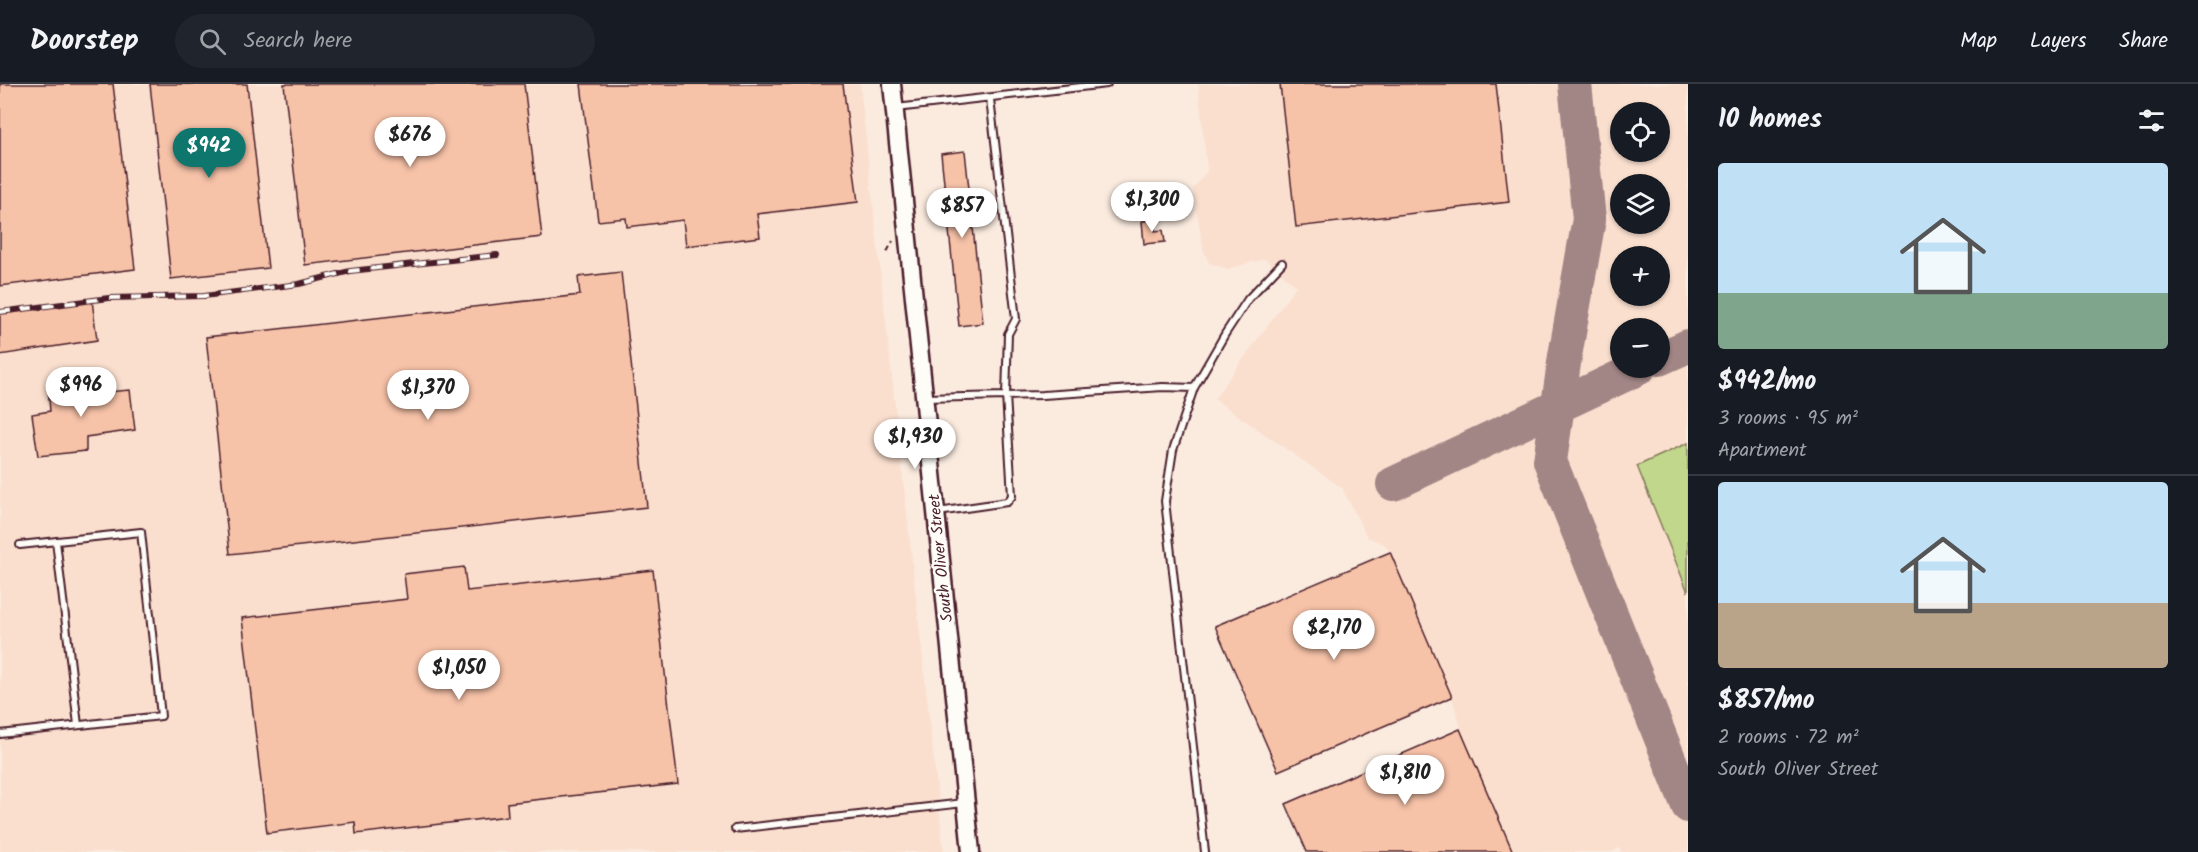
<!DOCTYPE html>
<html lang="en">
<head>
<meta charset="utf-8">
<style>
  :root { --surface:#171b24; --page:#20242c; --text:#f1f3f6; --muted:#9ea1a6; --line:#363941; --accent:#0f766e }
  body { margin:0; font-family:Kalam,sans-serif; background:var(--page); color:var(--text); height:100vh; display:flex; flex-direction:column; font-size:22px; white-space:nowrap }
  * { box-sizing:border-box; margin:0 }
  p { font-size:20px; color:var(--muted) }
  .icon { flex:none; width:33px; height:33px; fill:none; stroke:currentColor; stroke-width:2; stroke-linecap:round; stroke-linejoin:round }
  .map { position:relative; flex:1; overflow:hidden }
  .drawer { display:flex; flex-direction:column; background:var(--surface); width:510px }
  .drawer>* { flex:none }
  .fabs { position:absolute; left:1610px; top:18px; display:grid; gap:12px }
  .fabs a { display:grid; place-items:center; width:60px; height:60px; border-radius:50%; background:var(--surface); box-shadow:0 2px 4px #0004; font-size:30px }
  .price { position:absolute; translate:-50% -51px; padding:0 14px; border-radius:21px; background:#fff; color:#222; font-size:20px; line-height:39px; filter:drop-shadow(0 2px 3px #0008) }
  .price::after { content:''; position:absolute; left:50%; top:36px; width:18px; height:14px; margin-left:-9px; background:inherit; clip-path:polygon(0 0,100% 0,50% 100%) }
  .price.current { background:var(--accent); color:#fff }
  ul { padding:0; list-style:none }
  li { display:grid; align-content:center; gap:12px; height:318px; padding:0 30px }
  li+li { border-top:2px solid var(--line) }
  li span { display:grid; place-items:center; height:186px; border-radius:6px; color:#555 }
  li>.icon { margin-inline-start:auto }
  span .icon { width:108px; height:108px; fill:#fffc; stroke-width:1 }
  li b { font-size:26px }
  h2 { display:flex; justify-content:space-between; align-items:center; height:72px; padding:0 30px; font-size:26px }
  header { display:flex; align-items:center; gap:36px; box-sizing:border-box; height:84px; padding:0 30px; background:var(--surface); border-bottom:2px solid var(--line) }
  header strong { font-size:28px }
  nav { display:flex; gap:33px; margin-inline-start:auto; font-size:21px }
  .search { width:420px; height:54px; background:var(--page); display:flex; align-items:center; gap:15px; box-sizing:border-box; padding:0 21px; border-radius:33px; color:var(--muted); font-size:22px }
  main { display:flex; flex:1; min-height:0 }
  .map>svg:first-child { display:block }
  .built { fill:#fadfce; fill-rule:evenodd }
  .green { fill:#c1d78c; stroke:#867b5c; stroke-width:1.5 }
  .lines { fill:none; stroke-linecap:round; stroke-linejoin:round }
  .taxiway { stroke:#a28585; stroke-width:34 }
  .building { fill:#f6c2a8; stroke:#4a1f2b; stroke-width:1.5 }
  .service-casing { stroke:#4a1f2b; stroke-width:10 }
  .secondary-casing { stroke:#4a1f2b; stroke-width:21 }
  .path { stroke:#4a1f2b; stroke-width:2; stroke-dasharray:6 4.5; stroke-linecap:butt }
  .service { stroke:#fdfcf7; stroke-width:6 }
  .secondary { stroke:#fdfcf7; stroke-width:16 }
  .rail-casing { stroke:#4a1f2b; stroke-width:6 }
  .rail { stroke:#fdfcf7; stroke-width:4; stroke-dasharray:11; stroke-linecap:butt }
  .labels { text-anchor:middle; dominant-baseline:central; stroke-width:5; stroke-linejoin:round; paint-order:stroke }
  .street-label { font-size:16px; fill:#4a1f2b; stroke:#fdfcf7 }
</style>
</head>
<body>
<header>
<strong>Doorstep</strong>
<div class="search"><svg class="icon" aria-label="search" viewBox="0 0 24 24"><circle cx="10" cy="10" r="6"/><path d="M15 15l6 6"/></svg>Search here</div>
<nav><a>Map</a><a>Layers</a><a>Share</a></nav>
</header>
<main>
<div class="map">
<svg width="1688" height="768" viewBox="0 0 1688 768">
  <rect width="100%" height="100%" fill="#fbebdf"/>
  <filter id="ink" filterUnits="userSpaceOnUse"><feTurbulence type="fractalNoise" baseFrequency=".0167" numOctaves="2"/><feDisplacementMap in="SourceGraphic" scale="12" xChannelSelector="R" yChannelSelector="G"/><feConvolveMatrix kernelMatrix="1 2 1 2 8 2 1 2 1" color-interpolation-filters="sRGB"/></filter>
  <g filter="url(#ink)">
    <path class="built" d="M 0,0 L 860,0 L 944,768 L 0,768 Z
      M 1198,0 L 1688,0 L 1688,359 L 1637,383 L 1688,508 L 1688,768 L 1621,768 L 1619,764 L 1612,768 L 1511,768 L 1462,648 L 1452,613 L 1390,468 L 1384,460 L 1367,453 L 1342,404 L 1214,315 L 1296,202 L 1265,175 L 1227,185 L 1209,179 L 1203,165 L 1193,105 L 1207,87 ZM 1620,28 L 1659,28 L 1659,68 L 1620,68 ZM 1620,100 L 1659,100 L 1659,140 L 1620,140 ZM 1620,172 L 1659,172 L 1659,212 L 1620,212 ZM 1620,244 L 1659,244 L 1659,284 L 1620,284 Z"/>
    <path class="green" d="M 1688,359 L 1688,508 L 1637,382 Z"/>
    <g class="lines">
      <path class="taxiway" d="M 1575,0 L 1589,135 L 1565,272 L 1550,377 L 1688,722
        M 1659,275 L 1688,262
        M 1393,400 L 1639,284"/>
    </g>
    <path class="building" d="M 0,0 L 113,0 L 135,185 L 0,202 Z
      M 150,0 L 247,0 L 268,184 L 171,195 Z
      M 284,0 L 524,0 L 542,153 L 305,181 Z
      M 581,0 L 843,0 L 858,118 L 757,130 L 760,153 L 686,162 L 683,136 L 627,143 L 626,134 L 598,137 Z
      M 1280,0 L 1496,0 L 1509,118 L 1296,143 Z
      M 965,67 L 983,239 L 959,242 L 941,70 Z
      M 1154,136 L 1155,147 L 1163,146 L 1165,158 L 1144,160 L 1142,137 Z
      M 621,188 L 647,423 L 230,470 L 206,253 L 580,211 L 578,193 Z
      M 92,216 L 97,256 L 0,271 L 0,228 Z
      M 95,297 L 95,309 L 130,306 L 135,346 L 86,353 L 86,367 L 38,372 L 32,330 L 50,327 L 48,304 Z
      M 1390,468 L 1452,613 L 1278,687 L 1215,542 Z
      M 464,483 L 467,507 L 653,486 L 678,700 L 507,719 L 508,732 L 356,750 L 355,738 L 267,749 L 242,534 L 407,515 L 404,490 Z
      M 1460,645 L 1513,768 L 1307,768 L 1286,720 Z"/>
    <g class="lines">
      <g class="service-casing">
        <path id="service" d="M 896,24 L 1107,0
          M 925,314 L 1043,311 L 1163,303 L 1194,304
          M 938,428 L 1007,418 L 1012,412 L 1006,311 L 1008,250 L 1016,235 L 990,15
          M 56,457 L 78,641
          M 0,650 L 161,632 L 141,448 L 20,461
          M 735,745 L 964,719
          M 1205,768 L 1165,417 L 1173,366 L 1194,304 L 1225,250 L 1248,215 L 1282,179"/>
      </g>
      <g class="secondary-casing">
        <path id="secondary" d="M 892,0 L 971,768"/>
      </g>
      <path class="path" d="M 887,168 L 893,157"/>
      <use href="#service" class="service"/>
      <use href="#secondary" class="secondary"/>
      <g class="rail-casing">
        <path id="rail" d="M 0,228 L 109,214 L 204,212 L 299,200 L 350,187 L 497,171"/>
      </g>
      <use href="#rail" class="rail"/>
    </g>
  </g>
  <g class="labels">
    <g class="street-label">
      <text transform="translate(941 474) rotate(-96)">South Oliver Street</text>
    </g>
  </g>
</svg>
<div class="fabs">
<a><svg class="icon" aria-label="locate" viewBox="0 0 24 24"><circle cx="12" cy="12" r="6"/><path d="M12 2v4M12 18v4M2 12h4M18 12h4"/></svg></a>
<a><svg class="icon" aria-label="layers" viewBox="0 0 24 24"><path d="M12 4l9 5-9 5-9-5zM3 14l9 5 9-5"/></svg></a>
<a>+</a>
<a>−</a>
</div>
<b class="price" style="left:410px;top:84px">$676</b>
<b class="price current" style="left:209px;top:95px">$942</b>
<b class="price" style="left:1152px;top:149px">$1,300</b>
<b class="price" style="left:962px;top:155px">$857</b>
<b class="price" style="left:81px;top:334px">$996</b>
<b class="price" style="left:428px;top:337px">$1,370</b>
<b class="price" style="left:915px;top:386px">$1,930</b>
<b class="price" style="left:1334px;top:577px">$2,170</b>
<b class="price" style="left:459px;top:617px">$1,050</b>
<b class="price" style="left:1405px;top:722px">$1,810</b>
</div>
<section class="drawer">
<h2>10 homes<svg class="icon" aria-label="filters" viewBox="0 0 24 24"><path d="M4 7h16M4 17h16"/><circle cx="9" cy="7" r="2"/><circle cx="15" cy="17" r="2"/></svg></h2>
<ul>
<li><span style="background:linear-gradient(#bfe0f5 70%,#7fa58c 0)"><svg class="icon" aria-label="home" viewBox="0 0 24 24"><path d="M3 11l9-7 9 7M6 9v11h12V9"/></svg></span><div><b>$942/mo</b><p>3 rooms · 95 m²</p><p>Apartment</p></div></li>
<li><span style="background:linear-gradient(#bfe0f5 65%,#b9a48a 0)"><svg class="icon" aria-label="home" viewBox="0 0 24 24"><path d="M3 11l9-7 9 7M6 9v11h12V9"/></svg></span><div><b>$857/mo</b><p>2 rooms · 72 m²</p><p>South Oliver Street</p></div></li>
</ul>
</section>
</main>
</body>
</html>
